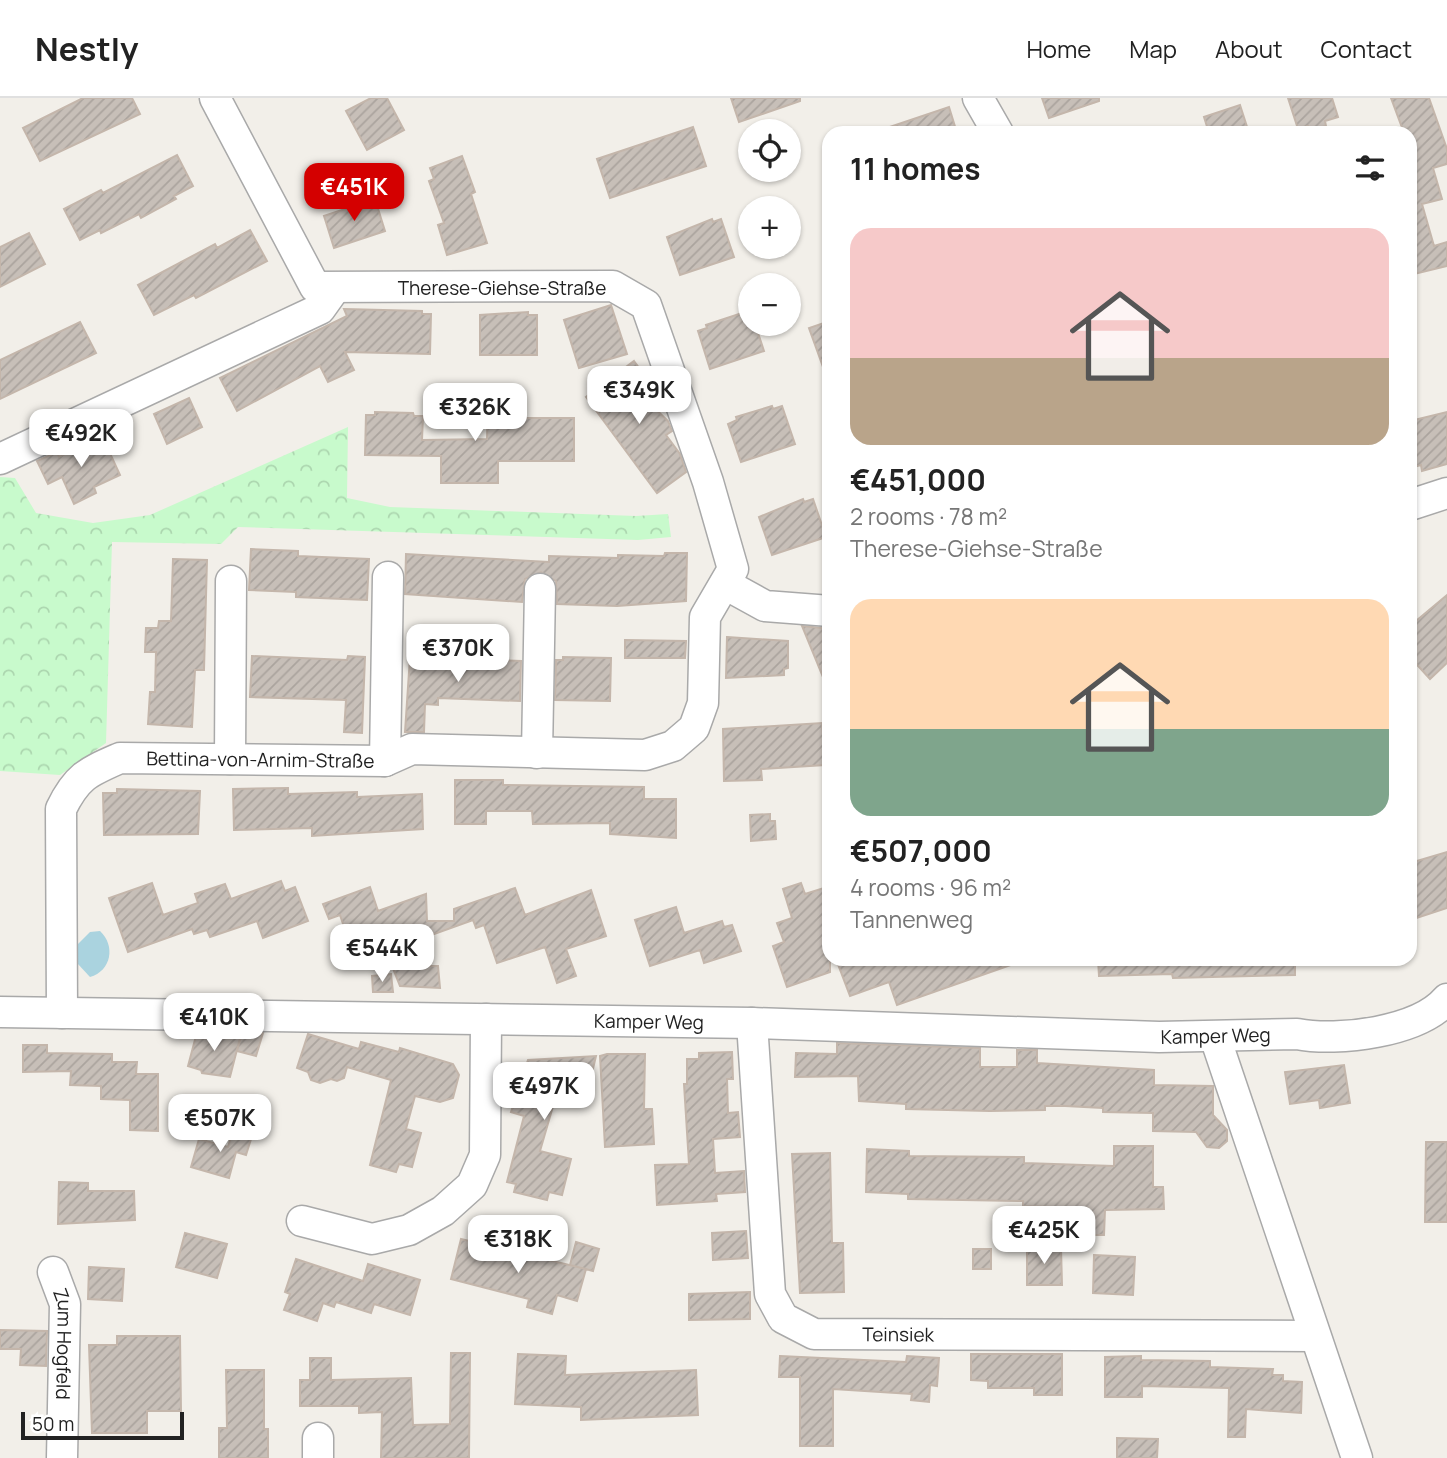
<!DOCTYPE html>
<html lang="en">
<head>
<meta charset="utf-8">
<style>
  :root { --surface:#fff; --page:#f2f2f2; --text:#222; --muted:#767676; --line:#e0e0e0; --accent:#d40000 }
  body { margin:0; font-family:Manrope,sans-serif; background:var(--page); color:var(--text); height:100vh; display:flex; flex-direction:column; font-size:26px; white-space:nowrap }
  * { box-sizing:border-box; margin:0 }
  p { font-size:23px; color:var(--muted) }
  .icon { flex:none; width:38px; height:38px; fill:none; stroke:currentColor; stroke-width:2; stroke-linecap:round; stroke-linejoin:round }
  .map { position:relative; flex:1; overflow:hidden }
  .details { position:absolute; left:822px; top:28px; width:595px; height:840px; display:flex; flex-direction:column; background:var(--surface); border-radius:21px; box-shadow:0 2px 5px #0004 }
  .details>* { flex:none }
  .controls { position:absolute; left:738px; top:21px; display:grid; gap:14px }
  .controls a { display:grid; place-items:center; width:63px; height:63px; border-radius:50%; background:var(--surface); box-shadow:0 2px 5px #0004; font-size:35px }
  .scale { position:absolute; left:21px; bottom:18px; width:163px; box-sizing:border-box; padding-left:7px; border:4px solid #222; border-top:0; font-size:19px; line-height:24px; white-space:nowrap; color:#222; -webkit-text-stroke:5px #fff; paint-order:stroke }
  .price { position:absolute; translate:-50% -60px; padding:0 16px; border-radius:14px; background:#fff; color:#222; font-size:23px; line-height:46px; filter:drop-shadow(0 2px 4px #0008) }
  .price::after { content:''; position:absolute; left:50%; top:42px; width:21px; height:16px; margin-left:-10px; background:inherit; clip-path:polygon(0 0,100% 0,50% 100%) }
  .price.active { background:var(--accent); color:#fff }
  ul { padding:0; list-style:none }
  li { display:grid; align-content:center; gap:14px; height:371px; padding:0 28px }
  li span { display:grid; place-items:center; height:217px; border-radius:21px; color:#555 }
  li>.icon { margin-inline-start:auto }
  span .icon { width:126px; height:126px; fill:#fffc; stroke-width:1 }
  li b { font-size:30px }
  h2 { display:flex; justify-content:space-between; align-items:center; height:84px; padding:0 28px; font-size:30px }
  header { display:flex; align-items:center; gap:42px; box-sizing:border-box; height:98px; padding:0 35px; background:var(--surface); border-bottom:2px solid var(--line) }
  header strong { font-size:33px }
  nav { display:flex; gap:38px; margin-inline-start:auto; font-size:24px }
  .map>svg:first-child { display:block }
  .park { fill:url(#park-crowns) }
  .water { fill:#aad3df }
  .building { fill:url(#building-hatch); stroke:#c4b6ab; stroke-width:2 }
  .lines { fill:none; stroke-linecap:round; stroke-linejoin:round }
  .minor-casing { stroke:#a9a9a9; stroke-width:33 }
  .minor { stroke:#fff; stroke-width:30 }
  .labels { text-anchor:middle; dominant-baseline:central; stroke-width:6; stroke-linejoin:round; paint-order:stroke }
  .street-label { font-size:19px; fill:#222; stroke:#fff }
</style>
</head>
<body>
<header>
<strong>Nestly</strong>
<nav><a>Home</a><a>Map</a><a>About</a><a>Contact</a></nav>
</header>
<div class="map">
<svg width="1447" height="1360" viewBox="0 0 1447 1360">
  <defs>
    <pattern id="park-crowns" width="20" height="18" patternUnits="userSpaceOnUse" patternTransform="scale(1.75)"><rect width="20" height="18" fill="#c8facc"/><path d="M2 6a3 3 0 1 1 6 0M12 15a3 3 0 1 1 6 0" fill="none" stroke="#acd6af"/></pattern>
    <pattern id="building-hatch" width="6" height="6" patternUnits="userSpaceOnUse" patternTransform="scale(1.75)"><rect width="6" height="6" fill="#c7bfb8"/><path d="M-1 1l2-2M0 6l6-6M5 7l2-2" fill="none" stroke="#aba49e"/></pattern>
  </defs>
  <rect width="100%" height="100%" fill="#f2efe9"/>
  <path class="park" d="M 348,329 L 347,400 L 390,409 L 636,418 L 668,416 L 671,439 L 638,442 L 238,429 L 221,446 L 112,444 L 106,645 L 60,677 L 0,673 L 0,379 L 15,380 L 36,415 L 93,425 L 150,417 Z"/>
  <path class="water" d="M 100,833 C 116,848 111,873 90,879 L 77,865 L 78,846 L 90,834 Z"/>
  <path class="building" d="M 83,0 L 132,0 L 140,16 L 40,63 L 23,30 Z
    M 371,0 L 387,0 L 404,32 L 367,52 L 346,13 Z
    M 731,0 L 800,0 L 800,3 L 739,24 Z
    M 1042,0 L 1099,0 L 1099,3 L 1049,20 Z
    M 1288,0 L 1332,0 L 1338,19 L 1325,23 L 1326,28 L 1310,33 L 1308,28 L 1298,31 Z
    M 1391,0 L 1429,0 L 1447,51 L 1447,66 L 1433,70 L 1442,101 L 1422,106 L 1434,148 L 1447,144 L 1447,168 L 1410,177 L 1410,35 L 1404,35 Z
    M 1240,7 L 1249,35 L 1209,35 L 1204,19 Z
    M 949,9 L 957,35 L 882,35 L 881,32 Z
    M 693,29 L 706,68 L 610,100 L 597,61 Z
    M 177,57 L 193,88 L 174,98 L 176,101 L 141,120 L 139,116 L 101,135 L 100,132 L 80,142 L 64,111 L 101,92 L 103,95 Z
    M 462,58 L 475,94 L 471,96 L 487,145 L 447,157 L 438,127 L 444,125 L 429,83 L 434,81 L 430,70 Z
    M 375,101 L 385,133 L 334,150 L 324,118 Z
    M 712,121 L 713,124 L 721,121 L 734,159 L 680,177 L 667,139 Z
    M 250,132 L 267,163 L 196,200 L 194,197 L 154,217 L 138,187 L 215,146 L 217,150 Z
    M 29,135 L 45,166 L 0,189 L 0,149 Z
    M 611,207 L 627,256 L 579,270 L 564,222 Z
    M 344,211 L 422,213 L 422,216 L 431,216 L 430,256 L 345,254 L 354,272 L 328,284 L 320,268 L 237,313 L 220,280 L 347,218 Z
    M 528,214 L 528,217 L 537,217 L 537,257 L 480,257 L 480,217 Z
    M 742,215 L 743,218 L 751,215 L 751,226 L 755,226 L 764,253 L 710,271 L 698,233 L 707,230 L 706,227 Z
    M 830,223 L 830,280 L 827,280 L 809,230 Z
    M 80,224 L 96,255 L 0,301 L 0,262 Z
    M 634,263 L 656,293 L 645,301 L 668,323 L 672,333 L 666,337 L 680,356 L 686,374 L 657,395 L 586,299 Z
    M 189,300 L 202,329 L 167,346 L 154,316 Z
    M 488,303 L 517,304 L 517,320 L 574,320 L 574,363 L 498,363 L 498,385 L 441,385 L 441,358 L 365,357 L 366,317 L 375,317 L 375,314 L 413,315 L 414,318 L 423,318 L 422,342 L 487,341 Z
    M 772,308 L 773,311 L 782,308 L 795,346 L 741,364 L 728,326 L 737,322 L 736,319 Z
    M 1447,314 L 1447,366 L 1422,373 L 1421,367 L 1410,370 L 1410,323 Z
    M 102,338 L 120,377 L 94,389 L 96,395 L 74,406 L 62,379 L 48,386 L 37,363 L 57,354 L 59,359 Z
    M 803,401 L 804,404 L 813,401 L 826,439 L 772,457 L 759,419 Z
    M 251,451 L 298,453 L 298,458 L 369,461 L 367,502 L 296,499 L 296,494 L 249,492 Z
    M 665,455 L 687,455 L 686,503 L 617,508 L 557,506 L 556,483 L 541,474 L 525,481 L 522,504 L 405,496 L 406,456 L 549,464 L 549,458 L 618,460 L 618,457 L 664,458 Z
    M 173,461 L 207,462 L 204,572 L 195,572 L 192,629 L 148,626 L 150,594 L 155,594 L 156,554 L 145,554 L 146,530 L 158,530 L 159,523 L 171,523 Z
    M 1447,497 L 1447,565 L 1430,581 L 1410,559 L 1410,528 Z
    M 802,528 L 822,530 L 826,539 L 830,538 L 830,596 Z
    M 727,539 L 788,543 L 788,570 L 784,571 L 784,577 L 726,580 Z
    M 625,542 L 686,543 L 685,560 L 625,560 Z
    M 252,558 L 347,562 L 348,558 L 365,559 L 362,635 L 344,634 L 346,602 L 250,599 Z
    M 410,559 L 521,563 L 520,603 L 438,600 L 438,607 L 425,606 L 424,634 L 405,634 Z
    M 563,559 L 611,560 L 610,603 L 555,602 L 556,562 L 563,562 Z
    M 822,625 L 825,667 L 761,671 L 762,682 L 724,683 L 723,631 Z
    M 455,682 L 503,682 L 503,687 L 644,689 L 644,701 L 676,701 L 676,740 L 610,736 L 610,725 L 533,726 L 532,713 L 486,713 L 486,726 L 455,726 Z
    M 288,690 L 288,696 L 357,694 L 357,699 L 422,696 L 423,731 L 312,738 L 312,730 L 234,732 L 233,691 Z
    M 117,691 L 200,693 L 198,736 L 104,737 L 103,695 L 117,695 Z
    M 770,716 L 770,723 L 775,723 L 776,741 L 751,743 L 750,717 Z
    M 1447,754 L 1447,810 L 1410,822 L 1410,765 Z
    M 281,783 L 285,793 L 295,789 L 308,823 L 263,840 L 257,823 L 210,839 L 207,832 L 194,836 L 192,831 L 128,854 L 109,800 L 152,785 L 163,817 L 198,805 L 195,796 L 225,786 L 231,801 Z
    M 801,785 L 805,796 L 830,788 L 830,874 L 787,889 L 773,848 L 784,844 L 777,825 L 792,820 L 783,791 Z
    M 370,789 L 378,813 L 426,796 L 427,823 L 454,823 L 454,811 L 515,790 L 525,817 L 591,792 L 606,838 L 566,851 L 576,878 L 557,885 L 545,849 L 497,865 L 484,827 L 476,830 L 473,822 L 387,853 L 381,836 L 350,847 L 340,817 L 329,821 L 323,806 Z
    M 676,809 L 684,835 L 722,823 L 724,829 L 732,827 L 741,853 L 704,865 L 700,852 L 650,868 L 635,822 Z
    M 836,861 L 1019,861 L 1019,864 L 897,907 L 889,884 L 850,898 Z
    M 1098,861 L 1295,861 L 1295,877 L 1173,880 L 1172,876 L 1099,878 Z
    M 392,868 L 438,868 L 440,890 L 400,888 Z
    M 391,876 L 393,894 L 373,894 L 372,878 Z
    M 197,934 L 221,935 L 240,940 L 230,979 L 202,975 L 201,972 L 188,968 Z
    M 242,935 L 263,935 L 256,958 L 237,953 Z
    M 308,936 L 359,951 L 361,944 L 399,954 L 400,950 L 453,966 L 459,977 L 453,1000 L 440,1004 L 415,998 L 406,1031 L 421,1035 L 412,1069 L 399,1066 L 396,1074 L 370,1067 L 391,982 L 347,969 L 344,980 L 337,983 L 331,981 L 320,985 L 311,982 L 308,974 L 297,970 Z
    M 837,945 L 980,950 L 980,969 L 1017,969 L 1017,952 L 1037,952 L 1037,965 L 1154,972 L 1154,987 L 1213,988 L 1213,1017 L 1227,1032 L 1227,1043 L 1219,1050 L 1207,1049 L 1196,1034 L 1153,1033 L 1153,1015 L 1103,1014 L 1103,1010 L 1065,1008 L 1045,1008 L 1045,1012 L 990,1013 L 906,1011 L 906,1006 L 859,1003 L 858,978 L 795,979 L 796,955 L 837,956 Z
    M 23,947 L 47,947 L 47,955 L 112,956 L 112,964 L 137,964 L 136,976 L 158,976 L 158,1033 L 130,1032 L 130,1002 L 101,1001 L 101,988 L 70,987 L 71,973 L 23,974 Z
    M 732,954 L 733,981 L 727,981 L 728,1015 L 738,1014 L 740,1039 L 713,1041 L 715,1075 L 744,1073 L 745,1094 L 716,1096 L 717,1103 L 657,1107 L 655,1067 L 689,1066 L 684,986 L 687,986 L 687,961 L 699,961 L 699,955 Z
    M 607,956 L 645,956 L 644,1011 L 652,1011 L 654,1046 L 605,1049 L 600,958 Z
    M 596,958 L 587,996 L 556,998 L 540,1053 L 571,1061 L 562,1097 L 549,1094 L 547,1102 L 514,1094 L 516,1086 L 507,1084 L 524,1018 L 511,1014 L 528,962 Z
    M 1344,967 L 1350,1005 L 1320,1010 L 1319,1002 L 1290,1006 L 1285,974 Z
    M 233,1032 L 252,1038 L 246,1057 L 236,1054 L 229,1080 L 191,1069 L 199,1041 L 228,1049 Z
    M 1426,1044 L 1447,1044 L 1447,1124 L 1425,1124 Z
    M 1114,1048 L 1153,1048 L 1153,1089 L 1163,1089 L 1164,1111 L 1105,1112 L 1104,1137 L 1085,1137 L 1086,1110 L 1023,1108 L 1023,1103 L 908,1101 L 908,1096 L 866,1094 L 867,1051 L 909,1053 L 909,1058 L 1024,1059 L 1024,1065 L 1114,1068 Z
    M 830,1055 L 832,1145 L 843,1145 L 844,1194 L 800,1195 L 792,1056 Z
    M 59,1084 L 88,1085 L 88,1093 L 134,1093 L 135,1122 L 58,1126 Z
    M 746,1133 L 748,1160 L 713,1162 L 712,1135 Z
    M 185,1135 L 227,1146 L 217,1180 L 176,1169 Z
    M 461,1141 L 586,1171 L 577,1203 L 557,1197 L 552,1216 L 527,1209 L 529,1201 L 451,1181 Z
    M 576,1144 L 599,1151 L 593,1173 L 570,1167 Z
    M 1027,1149 L 1061,1149 L 1062,1187 L 1027,1187 Z
    M 973,1151 L 991,1151 L 991,1171 L 973,1171 Z
    M 1094,1157 L 1135,1159 L 1133,1197 L 1093,1195 Z
    M 296,1161 L 363,1183 L 368,1166 L 420,1182 L 410,1217 L 374,1206 L 371,1215 L 336,1204 L 334,1209 L 323,1205 L 317,1223 L 284,1212 L 290,1196 L 285,1194 Z
    M 89,1169 L 124,1171 L 122,1203 L 88,1201 Z
    M 750,1194 L 750,1221 L 689,1222 L 689,1196 Z
    M 0,1232 L 47,1233 L 46,1268 L 20,1267 L 21,1251 L 0,1251 Z
    M 117,1238 L 180,1238 L 181,1313 L 147,1313 L 147,1335 L 92,1335 L 89,1247 L 117,1247 Z
    M 451,1255 L 470,1255 L 469,1360 L 381,1360 L 382,1314 L 359,1315 L 359,1308 L 300,1308 L 300,1282 L 310,1282 L 310,1260 L 331,1260 L 331,1282 L 411,1280 L 413,1327 L 450,1326 Z
    M 518,1256 L 566,1258 L 565,1277 L 696,1272 L 698,1317 L 581,1322 L 581,1309 L 515,1306 Z
    M 971,1256 L 1062,1256 L 1062,1297 L 1034,1297 L 1034,1290 L 988,1290 L 988,1283 L 971,1282 Z
    M 780,1258 L 906,1264 L 907,1258 L 939,1260 L 937,1288 L 930,1287 L 929,1304 L 911,1302 L 912,1296 L 833,1291 L 833,1348 L 800,1348 L 800,1279 L 779,1279 Z
    M 1141,1258 L 1141,1262 L 1210,1263 L 1210,1269 L 1273,1271 L 1272,1277 L 1283,1277 L 1283,1283 L 1302,1284 L 1301,1315 L 1246,1311 L 1245,1339 L 1228,1339 L 1229,1290 L 1142,1288 L 1142,1299 L 1105,1299 L 1105,1259 Z
    M 226,1272 L 264,1272 L 264,1331 L 268,1331 L 268,1360 L 219,1360 L 219,1330 L 227,1330 Z
    M 1117,1340 L 1158,1341 L 1157,1360 L 1117,1360 Z"/>
  <g class="lines">
    <g class="minor-casing">
      <g id="minor">
        <path d="M 978,0 L 998,35"/>
        <path d="M 0,361 L 320,211 L 335,190"/>
        <path d="M 1410,407 L 1447,395"/>
        <path d="M 725,486 L 765,508 L 830,513"/>
        <path d="M 537,655 L 540,491"/>
        <path d="M 230,661 L 231,483"/>
        <path d="M 385,663 L 388,479"/>
        <path id="s1" d="M 0,914 L 752,925 L 1159,939 L 1297,936 C 1338,944 1419,934 1447,901"/>
        <path id="s2" d="M 62,915 L 61,711 C 77,678 88,674 120,660 L 385,663 L 412,651 L 645,657 L 673,648 L 694,630 L 703,605 L 705,519 L 733,471 L 708,384 L 646,207 L 613,188 L 315,189 L 215,0"/>
        <path id="s3" d="M 752,925 L 770,1196 L 783,1220 L 814,1236 L 1314,1238"/>
        <path d="M 1215,939 L 1357,1360"/>
        <path d="M 302,1123 L 372,1141 L 409,1132 L 443,1113 L 472,1087 L 485,1057 L 486,921"/>
        <path id="s4" d="M 53,1174 L 65,1206 L 62,1360"/>
        <path d="M 318,1360 L 318,1340"/>
      </g>
    </g>
    <use href="#minor" class="minor"/>
  </g>
  <g class="labels">
    <g class="street-label">
      <text x="502" y="190">Therese-Giehse-Straße</text>
      <text stroke="none"><textPath href="#s2" startOffset="425">Bettina-von-Arnim-Straße</textPath></text>
      <text stroke="none"><textPath href="#s1" startOffset="649">Kamper Weg</textPath></text>
      <text stroke="none"><textPath href="#s1" startOffset="1216">Kamper Weg</textPath></text>
      <text stroke="none"><textPath href="#s3" startOffset="418">Teinsiek</textPath></text>
      <text stroke="none"><textPath href="#s4" startOffset="74">Zum Hogfeld</textPath></text>
    </g>
  </g>
</svg>
<div class="controls">
<a><svg class="icon" aria-label="locate" viewBox="0 0 24 24"><circle cx="12" cy="12" r="6"/><path d="M12 2v4M12 18v4M2 12h4M18 12h4"/></svg></a>
<a>+</a>
<a>−</a>
</div>
<div class="scale">50 m</div>
<b class="price active" style="left:354px;top:125px">€451K</b>
<b class="price" style="left:639px;top:328px">€349K</b>
<b class="price" style="left:475px;top:345px">€326K</b>
<b class="price" style="left:81px;top:371px">€492K</b>
<b class="price" style="left:458px;top:586px">€370K</b>
<b class="price" style="left:382px;top:886px">€544K</b>
<b class="price" style="left:214px;top:955px">€410K</b>
<b class="price" style="left:544px;top:1024px">€497K</b>
<b class="price" style="left:220px;top:1056px">€507K</b>
<b class="price" style="left:1044px;top:1168px">€425K</b>
<b class="price" style="left:518px;top:1177px">€318K</b>
<section class="details">
<h2>11 homes<svg class="icon" aria-label="filters" viewBox="0 0 24 24"><path d="M4 7h16M4 17h16"/><circle cx="9" cy="7" r="2"/><circle cx="15" cy="17" r="2"/></svg></h2>
<ul>
<li><span style="background:linear-gradient(#f6c9c9 60%,#b9a48a 0)"><svg class="icon" aria-label="home" viewBox="0 0 24 24"><path d="M3 11l9-7 9 7M6 9v11h12V9"/></svg></span><div><b>€451,000</b><p>2 rooms · 78 m²</p><p>Therese-Giehse-Straße</p></div></li>
<li><span style="background:linear-gradient(#ffd9b3 60%,#7fa58c 0)"><svg class="icon" aria-label="home" viewBox="0 0 24 24"><path d="M3 11l9-7 9 7M6 9v11h12V9"/></svg></span><div><b>€507,000</b><p>4 rooms · 96 m²</p><p>Tannenweg</p></div></li>
</ul>
</section>
</div>
</body>
</html>
